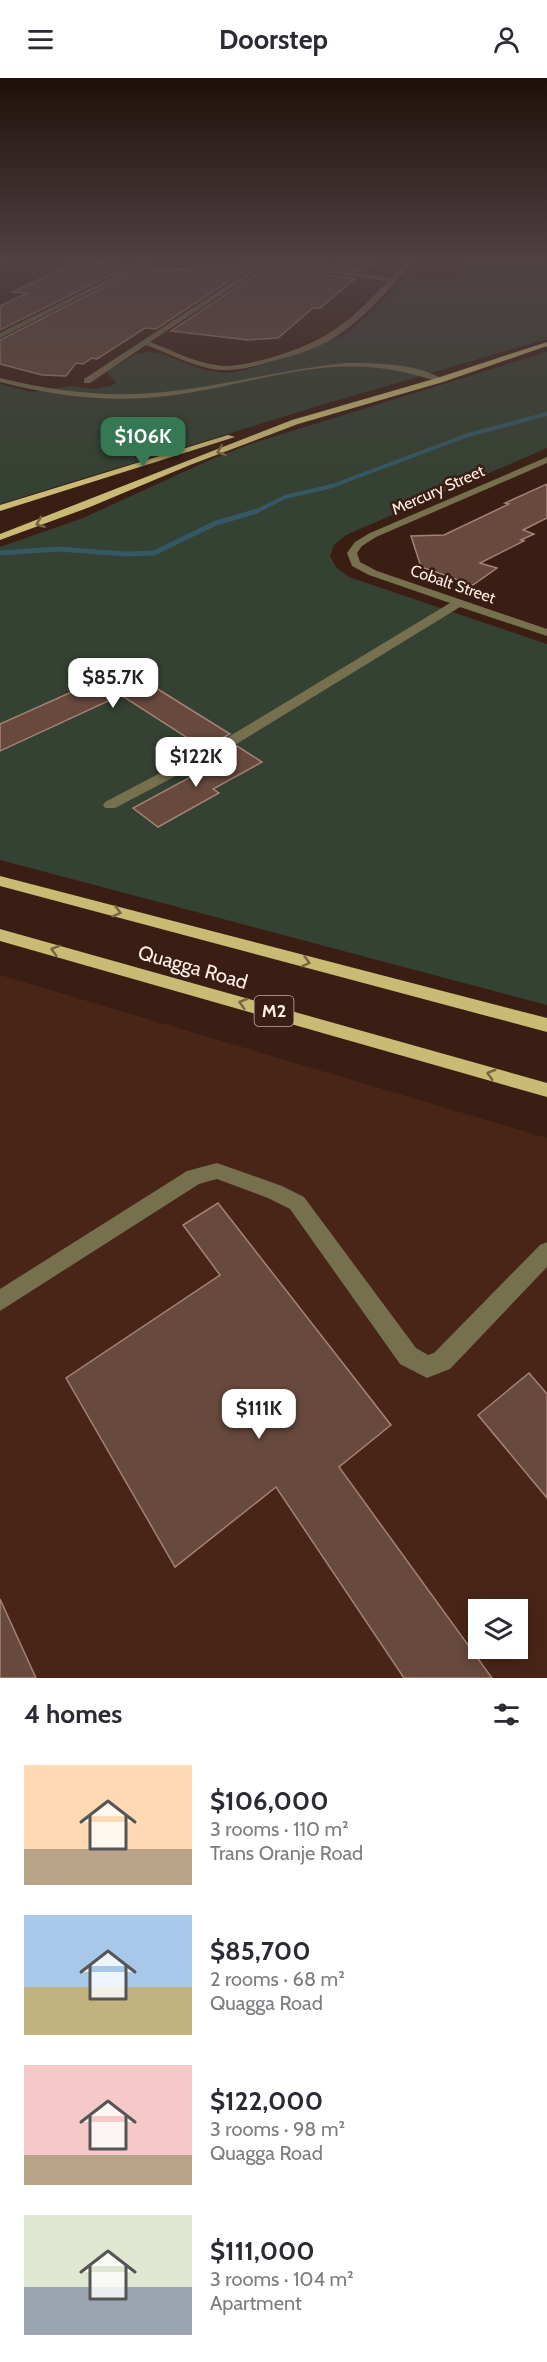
<!DOCTYPE html>
<html lang="en">
<head>
<meta charset="utf-8">
<style>
  :root { --surface:#fff; --page:#f7f7f7; --text:#2b2b33; --muted:#7c7c81; --accent:#367853 }
  body { margin:0; font-family:Cabin,sans-serif; background:var(--page); color:var(--text); height:100vh; display:flex; flex-direction:column; font-size:22px; white-space:nowrap }
  * { box-sizing:border-box; margin:0 }
  p { font-size:20px; color:var(--muted) }
  .icon { flex:none; width:33px; height:33px; fill:none; stroke:currentColor; stroke-width:2; stroke-linecap:round; stroke-linejoin:round }
  .map { position:relative; height:1600px; overflow:hidden }
  .panel { display:flex; flex-direction:column; background:var(--surface); flex:1 }
  .panel>* { flex:none }
  .fabs { position:absolute; left:468px; top:1521px; display:grid; gap:12px }
  .fabs a { display:grid; place-items:center; width:60px; height:60px; border-radius:0px; background:var(--surface); box-shadow:0 3px 15px #0003; font-size:30px }
  .price { position:absolute; translate:-50% -51px; padding:0 14px; border-radius:12px; background:#fff; color:#222; font-size:20px; line-height:39px; filter:drop-shadow(0 2px 3px #0008) }
  .price::after { content:''; position:absolute; left:50%; top:36px; width:18px; height:14px; margin-left:-9px; background:inherit; clip-path:polygon(0 0,100% 0,50% 100%) }
  .price.on { background:var(--accent); color:#fff }
  ul { padding:0; list-style:none }
  li { display:flex; align-items:center; gap:18px; height:150px; padding:0 24px }
  li span { display:grid; place-items:center; flex:none; width:168px; height:120px; border-radius:0px; color:#555 }
  li>.icon { margin-inline-start:auto }
  span .icon { width:72px; height:72px; fill:#fffc; stroke-width:1 }
  li b { font-size:26px }
  h2 { display:flex; justify-content:space-between; align-items:center; height:72px; padding:0 24px; font-size:26px }
  header { display:flex; justify-content:space-between; align-items:center; height:78px; padding:0 24px; background:var(--surface); font-size:27px; font-weight:700 }
  .map>svg:first-child { display:block }
  .built { fill:#492518; fill-rule:evenodd }
  .green { fill:#354132 }
  .lines { fill:none; stroke-linecap:round; stroke-linejoin:round }
  .stream-far1 { stroke:#345866; stroke-width:4 }
  .stream { stroke:#345866; stroke-width:5 }
  .building { fill:#68493d; stroke:#a58275; stroke-width:1.5 }
  .minor { fill:#77704f; fill-rule:evenodd }
  .major { fill:#c9ba74; fill-rule:evenodd }
  .oneway { stroke:#7a643f }
  .labels { text-anchor:middle; dominant-baseline:central; stroke-width:5; stroke-linejoin:round; paint-order:stroke }
  .far-street-label { font-size:16px; fill:#ffefe9; stroke:#3a1e13 }
  .shield { fill:#3a1e13; stroke:#c4b0a9; stroke-width:1.5 }
  .shield-label { font-size:18px; font-weight:bold; fill:#ffefe9 }
  .street-label { font-size:20px; fill:#ffefe9; stroke:#3a1e13 }
</style>
</head>
<body>
<header><svg class="icon" aria-label="menu" viewBox="0 0 24 24"><path d="M4 6h16M4 12h16M4 18h16"/></svg>Doorstep<svg class="icon" aria-label="person" viewBox="0 0 24 24"><circle cx="12" cy="8" r="4"/><path d="M4 21q1-7 8-7t8 7"/></svg></header>
<div class="map">
<svg width="547" height="1600" viewBox="0 0 547 1600">
  <rect width="100%" height="100%" fill="#3a1e13"/>
  <path class="built" d="M 0,897 L 547,1060 L 547,1600 L 0,1600 ZM 478,1532 L 518,1532 L 518,1570 L 478,1570 Z"/>
  <path class="green" d="M 471,181 L 547,181 L 547,261 L 325,326 L 0,426 L 0,306 L 31,314 L 71,308 L 95,311 L 111,308 L 116,304 L 108,296 L 108,293 L 136,276 L 147,274 L 160,275 L 204,292 L 226,295 L 241,293 L 310,272 L 347,255 L 408,200 L 460,203 Z
    M 547,274 L 547,370 L 346,457 L 334,467 L 330,478 L 336,489 L 349,499 L 547,566 L 547,927 L 0,782 L 0,469 L 83,440 L 212,381 L 253,365 Z"/>
  <g class="lines">
    <path class="stream-far1" d="M 253,435 L 285,419 L 332,408 L 468,357 L 547,336"/>
    <path class="stream" d="M 0,475 L 58,471 L 126,476 L 154,475 L 216,445 L 257,433"/>
  </g>
  <path class="building" d="M 312,181 L 325,189 L 379,181 L 363,194 L 284,184 Z
    M 78,183 L 129,188 L 0,252 L 0,228 L 27,215 L 13,214 Z
    M 249,186 L 254,187 L 156,251 L 145,250 L 97,281 L 92,280 L 83,286 L 76,285 L 66,298 L 42,297 L 0,286 L 0,262 L 143,189 L 167,192 Z
    M 267,189 L 355,201 L 320,230 L 313,230 L 278,260 L 248,262 L 171,253 Z
    M 547,406 L 547,440 L 523,452 L 534,456 L 521,462 L 524,463 L 480,485 L 497,490 L 473,507 L 421,489 L 411,458 L 444,457 L 509,426 L 505,425 Z
    M 134,586 L 157,600 L 148,605 L 230,656 L 203,670 L 121,617 L 0,673 L 0,646 Z
    M 237,668 L 262,684 L 213,711 L 219,715 L 158,749 L 133,730 L 222,682 L 217,679 Z
    M 218,1125 L 391,1347 L 339,1389 L 492,1600 L 404,1600 L 276,1409 L 175,1489 L 66,1300 L 220,1197 L 183,1147 Z
    M 529,1295 L 547,1316 L 547,1420 L 478,1337 Z
    M 0,1521 L 36,1600 L 0,1600 Z"/>
  <g class="lines">
    <path class="minor" d="M 6,181 L 13,181 L 0,187 L 0,183 Z
      M 148,181 L 155,181 L 0,260 L 0,255 Z
      M 235,181 L 264,184 L 275,181 L 270,184 L 392,200 L 407,181 L 413,181 C 394,208 360,245 329,263 C 311,273 289,279 269,284 C 253,289 236,293 219,292 C 194,289 170,276 146,267 L 90,305 L 84,305 L 84,301 L 260,186 ZM 266,187 L 388,203 C 348,246 324,265 266,281 C 250,285 232,290 216,287 C 193,284 172,272 150,264 Z
      M 346,285 C 377,285 417,285 444,302 L 440,304 C 419,298 400,292 378,290 C 308,282 236,310 167,318 C 110,325 55,318 0,304 L 0,300 C 54,313 108,320 164,314 C 225,308 284,291 346,285 Z
      M 547,379 L 547,385 L 376,459 L 362,468 L 357,475 L 360,484 L 377,493 L 547,551 L 547,558 L 460,529 L 235,667 L 115,730 L 105,730 L 103,727 L 105,724 L 225,661 L 450,525 L 369,497 L 352,488 L 347,475 L 355,464 L 370,455 Z
      M 217,1085 L 282,1108 L 304,1119 L 416,1270 L 428,1277 L 434,1275 L 540,1167 L 547,1164 L 547,1189 L 450,1291 L 427,1300 L 400,1286 L 290,1131 L 268,1120 L 217,1101 L 199,1106 L 0,1233 L 0,1211 L 187,1093 Z"/>
    <path class="major" d="M 547,264 L 547,268 L 443,304 L 298,346 L 190,387 L 90,429 L 0,462 L 0,456 L 292,342 L 437,300 Z
      M 228,357 L 235,359 L 0,433 L 0,427 Z
      M 0,798 L 547,940 L 547,954 L 0,808 Z
      M 0,851 L 547,1005 L 547,1019 L 0,863 Z"/>
  </g>
  <defs><path id="oneway-chevron" d="M-2-3.5L2.5 0L-2 3.5" fill="none" stroke-width="1.6" stroke-linecap="round" stroke-linejoin="round" transform="scale(1.5)"/></defs>
  <g class="oneway">
    <use href="#oneway-chevron" transform="translate(221 373) rotate(159)"/>
    <use href="#oneway-chevron" transform="translate(40 445) rotate(160)"/>
    <use href="#oneway-chevron" transform="translate(117 834) rotate(15)"/>
    <use href="#oneway-chevron" transform="translate(55 872) rotate(-164)"/>
    <use href="#oneway-chevron" transform="translate(306 884) rotate(15)"/>
    <use href="#oneway-chevron" transform="translate(243 925) rotate(-164)"/>
    <use href="#oneway-chevron" transform="translate(491 996) rotate(-164)"/>
  </g>
  <linearGradient id="sky" x2="0" y2="1"><stop stop-color="#20100a"/><stop offset="0.45" stop-color="#4f4144"/><stop offset="1" stop-color="#4f4144" stop-opacity="0"/></linearGradient>
  <rect width="547" height="405" fill="url(#sky)"/>
  <g class="labels">
    <g class="far-street-label">
      <text transform="translate(438 412) rotate(-24)">Mercury Street</text>
      <text transform="translate(453 506) rotate(19)">Cobalt Street</text>
    </g>
    <rect class="shield" x="254.5" y="918" width="39" height="30" rx="4.5"/>
    <g class="shield-label">
      <text x="274" y="933">M2</text>
    </g>
    <g class="street-label">
      <text transform="translate(193 889) rotate(16)">Quagga Road</text>
    </g>
  </g>
</svg>
<div class="fabs">
<a><svg class="icon" aria-label="layers" viewBox="0 0 24 24"><path d="M12 4l9 5-9 5-9-5zM3 14l9 5 9-5"/></svg></a>
</div>
<b class="price on" style="left:143px;top:390px">$106K</b>
<b class="price" style="left:113px;top:631px">$85.7K</b>
<b class="price" style="left:196px;top:710px">$122K</b>
<b class="price" style="left:259px;top:1362px">$111K</b>
</div>
<section class="panel">
<h2>4 homes<svg class="icon" aria-label="filters" viewBox="0 0 24 24"><path d="M4 7h16M4 17h16"/><circle cx="9" cy="7" r="2"/><circle cx="15" cy="17" r="2"/></svg></h2>
<ul>
<li><span style="background:linear-gradient(#ffd9b3 70%,#b9a48a 0)"><svg class="icon" aria-label="home" viewBox="0 0 24 24"><path d="M3 11l9-7 9 7M6 9v11h12V9"/></svg></span><div><b>$106,000</b><p>3 rooms · 110 m²</p><p>Trans Oranje Road</p></div></li>
<li><span style="background:linear-gradient(#a9c7e8 60%,#c2b280 0)"><svg class="icon" aria-label="home" viewBox="0 0 24 24"><path d="M3 11l9-7 9 7M6 9v11h12V9"/></svg></span><div><b>$85,700</b><p>2 rooms · 68 m²</p><p>Quagga Road</p></div></li>
<li><span style="background:linear-gradient(#f6c9c9 75%,#b9a48a 0)"><svg class="icon" aria-label="home" viewBox="0 0 24 24"><path d="M3 11l9-7 9 7M6 9v11h12V9"/></svg></span><div><b>$122,000</b><p>3 rooms · 98 m²</p><p>Quagga Road</p></div></li>
<li><span style="background:linear-gradient(#dfe7d0 60%,#9aa5b1 0)"><svg class="icon" aria-label="home" viewBox="0 0 24 24"><path d="M3 11l9-7 9 7M6 9v11h12V9"/></svg></span><div><b>$111,000</b><p>3 rooms · 104 m²</p><p>Apartment</p></div></li>
</ul>
</section>
</body>
</html>
